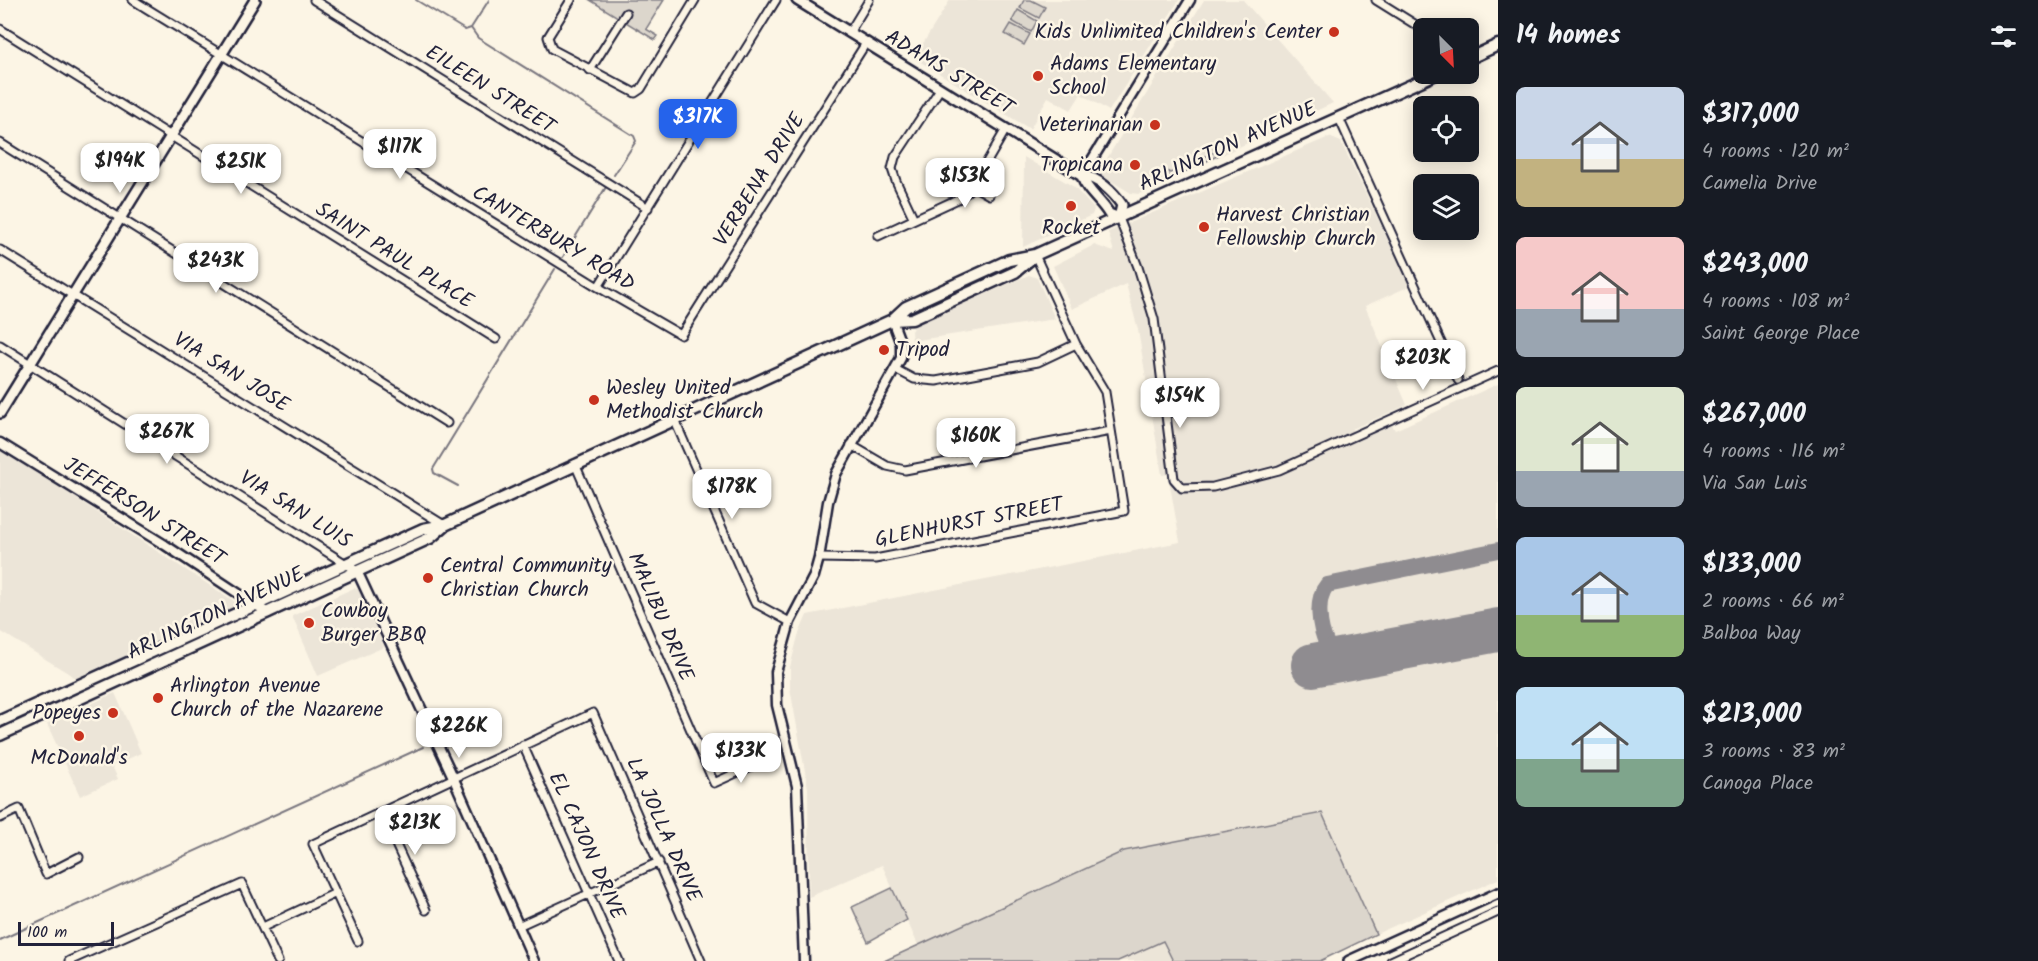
<!DOCTYPE html>
<html lang="en">
<head>
<meta charset="utf-8">
<style>
  :root { --surface:#171b24; --page:#20242c; --text:#f1f3f6; --muted:#9ea1a6; --accent:#2563eb }
  body { margin:0; font-family:Kalam,sans-serif; background:var(--page); color:var(--text); height:100vh; display:flex; flex-direction:column; font-size:22px; white-space:nowrap }
  * { box-sizing:border-box; margin:0 }
  p { font-size:20px; color:var(--muted) }
  .icon { flex:none; width:33px; height:33px; fill:none; stroke:currentColor; stroke-width:2; stroke-linecap:round; stroke-linejoin:round }
  .map { position:relative; flex:1; overflow:hidden }
  .details { display:flex; flex-direction:column; background:var(--surface); width:540px }
  .details>* { flex:none }
  .needle { width:39px; rotate:156deg }
  .buttons { position:absolute; left:1413px; top:18px; display:grid; gap:12px }
  .buttons a { display:grid; place-items:center; width:66px; height:66px; border-radius:9px; background:var(--surface); box-shadow:0 3px 15px #0003; font-size:30px }
  .scale { position:absolute; left:18px; bottom:15px; width:96px; box-sizing:border-box; padding-left:6px; border:3px solid #22223b; border-top:0; font-size:16px; line-height:21px; white-space:nowrap; color:#22223b; -webkit-text-stroke:4px #fcf5e5; paint-order:stroke }
  .price { position:absolute; translate:-50% -51px; padding:0 14px; border-radius:12px; background:#fff; color:#222; font-size:20px; line-height:39px; filter:drop-shadow(0 2px 3px #0008) }
  .price::after { content:''; position:absolute; left:50%; top:36px; width:18px; height:14px; margin-left:-9px; background:inherit; clip-path:polygon(0 0,100% 0,50% 100%) }
  .price.current { background:var(--accent); color:#fff }
  ul { padding:0; list-style:none }
  li { display:flex; align-items:center; gap:18px; height:150px; padding:0 18px }
  li span { display:grid; place-items:center; flex:none; width:168px; height:120px; border-radius:9px; color:#555 }
  li>.icon { margin-inline-start:auto }
  span .icon { width:72px; height:72px; fill:#fffc; stroke-width:1 }
  li b { font-size:26px }
  h2 { display:flex; justify-content:space-between; align-items:center; height:72px; padding:0 18px; font-size:26px }
  main { display:flex; flex:1; min-height:0 }
  .map>svg:first-child { display:block }
  .built { fill:#ece5d8 }
  .green { fill:#dcd6cc; stroke:#7f7c84; stroke-width:1.5 }
  .lines { fill:none; stroke-linecap:round; stroke-linejoin:round }
  .stream { stroke:#78757e; stroke-width:2 }
  .taxiway { stroke:#8f8c90; stroke-width:16 }
  .runway { stroke:#8f8c90; stroke-width:44 }
  .minor-casing { stroke:#22223b; stroke-width:11 }
  .tertiary-casing { stroke:#22223b; stroke-width:13 }
  .secondary-casing { stroke:#22223b; stroke-width:14 }
  .primary-casing { stroke:#22223b; stroke-width:15 }
  .minor { stroke:#fcf5e5; stroke-width:7 }
  .tertiary { stroke:#fcf5e5; stroke-width:8 }
  .secondary { stroke:#fcf5e5; stroke-width:9 }
  .primary { stroke:#fcf5e5; stroke-width:10 }
  .poi-dot { fill:#c8321e; stroke:#fcf5e5; stroke-width:2 }
  .labels { text-anchor:middle; dominant-baseline:central; stroke-width:5; stroke-linejoin:round; paint-order:stroke }
  .poi-label { font-size:21px; fill:#22223b; stroke:#fcf5e5; text-anchor:start }
  .street-label { font-size:21px; fill:#22223b; stroke:#fcf5e5 }
</style>
</head>
<body>
<main>
<div class="map">
<svg width="1498" height="961" viewBox="0 0 1498 961">
  <rect width="100%" height="100%" fill="#fcf5e5"/>
  <filter id="ink" filterUnits="userSpaceOnUse"><feTurbulence type="fractalNoise" baseFrequency=".0167" numOctaves="2"/><feDisplacementMap in="SourceGraphic" scale="12" xChannelSelector="R" yChannelSelector="G"/><feConvolveMatrix kernelMatrix="1 2 1 2 8 2 1 2 1" color-interpolation-filters="sRGB"/></filter>
  <g filter="url(#ink)">
    <path class="built" d="M 950,0 L 1179,0 L 1109,111 L 1081,94 L 1071,110 L 1048,97 L 1030,129 L 914,58 Z
      M 1204,0 L 1243,0 L 1333,103 L 1139,194 L 1131,193 L 1098,173 Z
      M 1329,137 L 1341,142 L 1410,286 L 1365,306 L 1407,405 L 1352,429 L 1356,441 L 1392,425 L 1395,430 L 1498,384 L 1498,879 L 1376,934 L 1322,813 L 1124,851 L 918,945 L 882,865 L 809,897 L 808,788 L 790,688 L 790,667 L 798,636 L 807,615 L 1180,542 L 1168,474 L 1162,475 L 1138,330 L 1126,284 L 1072,309 L 1053,266 L 1094,245 L 1114,252 L 1108,232 Z
      M 1024,157 L 1074,187 L 1094,209 L 1092,215 L 1023,247 Z
      M 1029,275 L 1037,278 L 1055,319 L 912,341 L 911,331 L 914,326 Z
      M 0,449 L 240,605 L 76,678 L 0,631 Z
      M 354,588 L 359,590 L 384,647 L 318,676 L 292,616 Z
      M 115,693 L 141,753 L 112,766 L 118,779 L 80,796 L 47,724 Z
      M 1163,940 L 1173,961 L 1118,961 Z"/>
    <path class="green" d="M 590,0 L 664,0 L 646,29 L 658,36 L 655,40 Z
      M 1024,0 L 1031,0 L 1045,7 L 1039,18 L 1020,8 Z
      M 1018,10 L 1037,21 L 1031,32 L 1012,21 Z
      M 1011,24 L 1030,34 L 1024,45 L 1005,34 Z
      M 1213,148 L 1219,155 L 1170,179 L 1166,170 L 1170,173 L 1189,164 L 1187,160 L 1191,163 L 1215,152 Z
      M 1322,813 L 1376,934 L 1320,961 L 1173,961 L 1163,941 L 1118,961 L 884,961 L 1124,851 Z
      M 892,888 L 907,920 L 868,942 L 852,907 Z"/>
    <g class="lines">
      <path class="stream" d="M 416,0 L 465,30 L 471,28 L 489,0
        M 471,28 L 478,38 L 634,136 L 636,141 L 614,175
        M 563,257 L 606,187
        M 458,486 L 434,473 L 433,469 L 555,269
        M 0,940 L 423,747"/>
      <path class="taxiway" d="M 1344,659 C 1339,655 1330,650 1327,644 C 1319,628 1315,599 1327,585 L 1498,550"/>
      <path class="runway" d="M 1313,665 L 1498,630"/>
      <g class="minor-casing">
        <path id="minor" d="M 133,0 L 598,287 L 681,335 L 866,43
          M 314,0 L 648,208
          M 571,0 L 548,37 L 552,49 L 635,93 L 641,89 L 695,0
          M 1376,0 L 1424,30
          M 0,29 L 496,339
          M 849,33 L 869,0
          M 590,70 L 626,13
          M 1339,118 L 1458,380
          M 0,143 L 447,423
          M 973,186 L 989,195
          M 1119,218 L 1138,267 L 1154,319 L 1174,479 L 1182,488 L 1213,487 L 1279,470 L 1498,371
          M 914,219 L 896,181 L 892,169 L 895,157 L 940,89
          M 878,236 L 960,198 L 973,186 L 1006,129
          M 0,250 L 444,525
          M 598,287 L 776,0
          M 0,345 L 357,571
          M 895,369 L 914,379 L 936,381 L 1038,362 L 1076,344
          M 674,419 L 755,603 L 790,622
          M 851,445 L 887,466 L 905,470 L 1111,431
          M 575,464 L 714,783 L 758,763
          M 819,558 L 875,559 L 1124,511 L 1105,392 L 1076,344 L 1035,255
          M 523,745 L 619,961
          M 381,812 L 426,910
          M 0,818 L 19,809 L 46,874 L 79,857
          M 518,926 L 659,862
          M 263,927 L 336,893
          M 358,941 L 313,844 L 593,713 L 701,961
          M 69,961 L 242,884 L 278,961
          M 1391,961 L 1498,912"/>
      </g>
      <g class="tertiary-casing">
        <path id="tertiary" d="M 1082,176 L 1190,0
          M 0,443 L 165,545 L 268,613
          M 357,571 L 453,777 L 534,961
          M 804,961 L 797,786 L 777,705 L 776,672 L 790,622 L 814,576 L 819,558 L 828,502 L 836,474 L 901,358 L 901,344 L 892,320"/>
      </g>
      <g class="secondary-casing">
        <path id="secondary" d="M 797,0 L 1082,176 C 1098,177 1113,192 1122,205 L 1119,218 L 1109,214 C 1101,200 1086,191 1082,176
          M 0,413 L 255,0
          M 1349,961 L 1498,893"/>
      </g>
      <g class="primary-casing">
        <path id="primary" d="M 1468,59 L 1498,45
          M 892,320 L 912,319 L 1015,272 L 1033,257
          M 0,721 L 423,529 L 444,525
          M 0,735 L 430,538 L 445,525 L 892,320 L 906,307 L 1009,260 L 1035,255 L 1436,74"/>
      </g>
      <use href="#minor" class="minor"/>
      <use href="#tertiary" class="tertiary"/>
      <use href="#secondary" class="secondary"/>
      <use href="#primary" class="primary"/>
    </g>
  </g>
  <g class="poi-dot">
    <circle cx="1334" cy="32" r="6"/>
    <circle cx="1038" cy="76" r="6"/>
    <circle cx="1155" cy="125" r="6"/>
    <circle cx="1135" cy="165" r="6"/>
    <circle cx="1071" cy="206" r="6"/>
    <circle cx="1204" cy="227" r="6"/>
    <circle cx="884" cy="350" r="6"/>
    <circle cx="594" cy="400" r="6"/>
    <circle cx="428" cy="578" r="6"/>
    <circle cx="309" cy="623" r="6"/>
    <circle cx="158" cy="698" r="6"/>
    <circle cx="113" cy="713" r="6"/>
    <circle cx="79" cy="736" r="6"/>
  </g>
  <g class="labels">
    <g class="poi-label">
      <text x="1322" y="32" text-anchor="end">Kids Unlimited Children's Center</text>
      <text x="1050" y="64">Adams Elementary<tspan x="1050" dy="24">School</tspan></text>
      <text x="1143" y="125" text-anchor="end">Veterinarian</text>
      <text x="1123" y="165" text-anchor="end">Tropicana</text>
      <text x="1216" y="215">Harvest Christian<tspan x="1216" dy="24">Fellowship Church</tspan></text>
      <text x="1071" y="228" text-anchor="middle">Rocket</text>
      <text x="896" y="350">Tripod</text>
      <text x="606" y="388">Wesley United<tspan x="606" dy="24">Methodist Church</tspan></text>
      <text x="440" y="566">Central Community<tspan x="440" dy="24">Christian Church</tspan></text>
      <text x="321" y="611">Cowboy<tspan x="321" dy="24">Burger BBQ</tspan></text>
      <text x="170" y="686">Arlington Avenue<tspan x="170" dy="24">Church of the Nazarene</tspan></text>
      <text x="101" y="713" text-anchor="end">Popeyes</text>
      <text x="79" y="758" text-anchor="middle">McDonald's</text>
    </g>
    <g class="street-label">
      <text transform="translate(949 73) rotate(31)">ADAMS STREET</text>
      <text transform="translate(490 90) rotate(32)">EILEEN STREET</text>
      <text transform="translate(1228 147) rotate(-24)">ARLINGTON AVENUE</text>
      <text transform="translate(760 180) rotate(-58)">VERBENA DRIVE</text>
      <text transform="translate(553 239) rotate(31)">CANTERBURY ROAD</text>
      <text transform="translate(394 256) rotate(32)">SAINT PAUL PLACE</text>
      <text transform="translate(231 373) rotate(32)">VIA SAN JOSE</text>
      <text transform="translate(295 510) rotate(32)">VIA SAN LUIS</text>
      <text transform="translate(144 512) rotate(32)">JEFFERSON STREET</text>
      <text transform="translate(969 523) rotate(-11)">GLENHURST STREET</text>
      <text transform="translate(216 614) rotate(-25)">ARLINGTON AVENUE</text>
      <text transform="translate(660 617) rotate(67)">MALIBU DRIVE</text>
      <text transform="translate(663 830) rotate(66)">LA JOLLA DRIVE</text>
      <text transform="translate(586 846) rotate(66)">EL CAJON DRIVE</text>
    </g>
  </g>
</svg>
<div class="buttons">
<a><svg class="needle" viewBox="-14 -14 28 28"><path d="M0-13l5 13h-10z" fill="#e53935"/><path d="M0 13l5-13h-10z" fill="#9ea1a6"/></svg></a>
<a><svg class="icon" aria-label="locate" viewBox="0 0 24 24"><circle cx="12" cy="12" r="6"/><path d="M12 2v4M12 18v4M2 12h4M18 12h4"/></svg></a>
<a><svg class="icon" aria-label="layers" viewBox="0 0 24 24"><path d="M12 4l9 5-9 5-9-5zM3 14l9 5 9-5"/></svg></a>
</div>
<div class="scale">100 m</div>
<b class="price current" style="left:698px;top:150px">$317K</b>
<b class="price" style="left:400px;top:180px">$117K</b>
<b class="price" style="left:120px;top:194px">$194K</b>
<b class="price" style="left:241px;top:195px">$251K</b>
<b class="price" style="left:965px;top:209px">$153K</b>
<b class="price" style="left:216px;top:294px">$243K</b>
<b class="price" style="left:1423px;top:391px">$203K</b>
<b class="price" style="left:1180px;top:429px">$154K</b>
<b class="price" style="left:167px;top:465px">$267K</b>
<b class="price" style="left:976px;top:469px">$160K</b>
<b class="price" style="left:732px;top:520px">$178K</b>
<b class="price" style="left:459px;top:759px">$226K</b>
<b class="price" style="left:741px;top:784px">$133K</b>
<b class="price" style="left:415px;top:856px">$213K</b>
</div>
<section class="details">
<h2>14 homes<svg class="icon" aria-label="filters" viewBox="0 0 24 24"><path d="M4 7h16M4 17h16"/><circle cx="9" cy="7" r="2"/><circle cx="15" cy="17" r="2"/></svg></h2>
<ul>
<li><span style="background:linear-gradient(#c9d6e8 60%,#c2b280 0)"><svg class="icon" aria-label="home" viewBox="0 0 24 24"><path d="M3 11l9-7 9 7M6 9v11h12V9"/></svg></span><div><b>$317,000</b><p>4 rooms · 120 m²</p><p>Camelia Drive</p></div></li>
<li><span style="background:linear-gradient(#f6c9c9 60%,#9aa5b1 0)"><svg class="icon" aria-label="home" viewBox="0 0 24 24"><path d="M3 11l9-7 9 7M6 9v11h12V9"/></svg></span><div><b>$243,000</b><p>4 rooms · 108 m²</p><p>Saint George Place</p></div></li>
<li><span style="background:linear-gradient(#dfe7d0 70%,#9aa5b1 0)"><svg class="icon" aria-label="home" viewBox="0 0 24 24"><path d="M3 11l9-7 9 7M6 9v11h12V9"/></svg></span><div><b>$267,000</b><p>4 rooms · 116 m²</p><p>Via San Luis</p></div></li>
<li><span style="background:linear-gradient(#a9c7e8 65%,#8fb573 0)"><svg class="icon" aria-label="home" viewBox="0 0 24 24"><path d="M3 11l9-7 9 7M6 9v11h12V9"/></svg></span><div><b>$133,000</b><p>2 rooms · 66 m²</p><p>Balboa Way</p></div></li>
<li><span style="background:linear-gradient(#bfe0f5 60%,#7fa58c 0)"><svg class="icon" aria-label="home" viewBox="0 0 24 24"><path d="M3 11l9-7 9 7M6 9v11h12V9"/></svg></span><div><b>$213,000</b><p>3 rooms · 83 m²</p><p>Canoga Place</p></div></li>
</ul>
</section>
</main>
</body>
</html>
